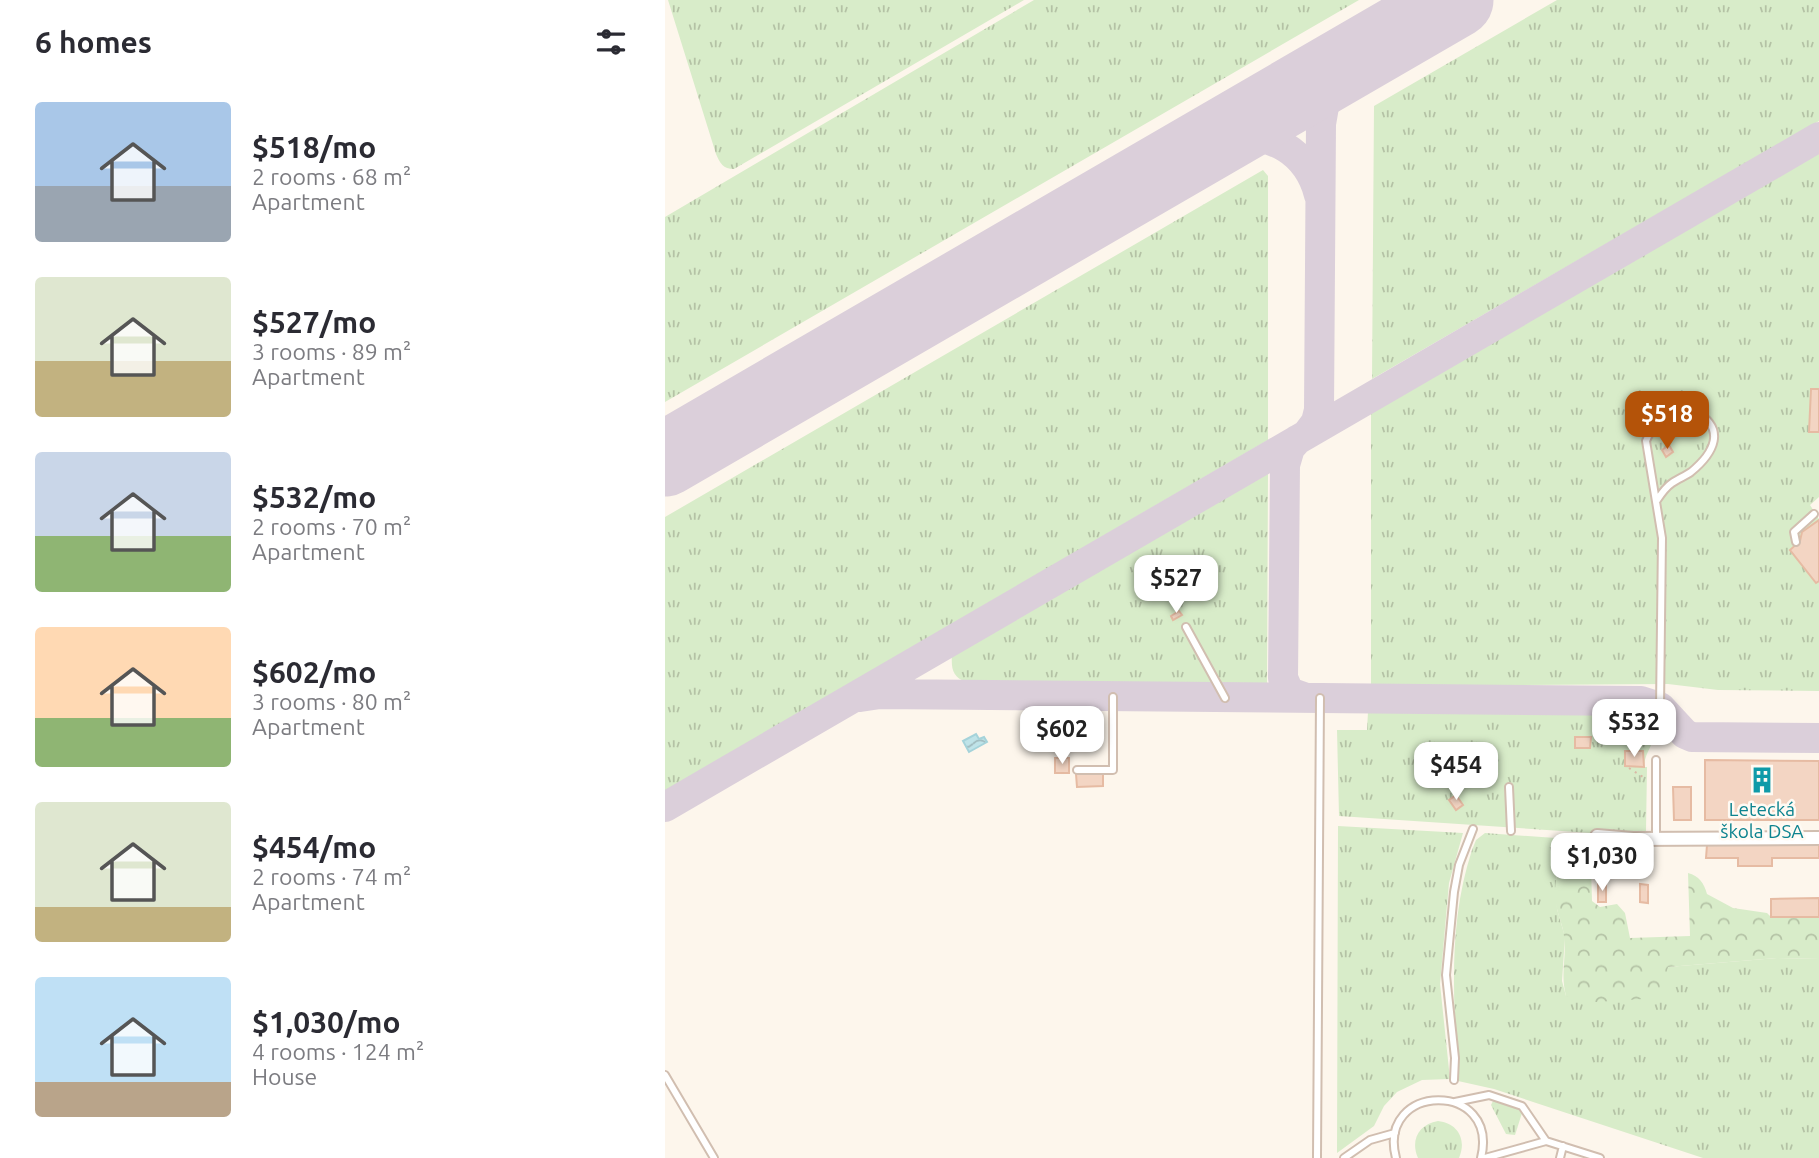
<!DOCTYPE html>
<html lang="en">
<head>
<meta charset="utf-8">
<style>
  :root { --surface:#fff; --page:#f7f7f7; --text:#2b2b33; --muted:#7c7c81; --accent:#b45309 }
  body { margin:0; font-family:Ubuntu,sans-serif; background:var(--page); color:var(--text); height:100vh; display:flex; flex-direction:column; font-size:26px; white-space:nowrap }
  * { box-sizing:border-box; margin:0 }
  p { font-size:23px; color:var(--muted) }
  .icon { flex:none; width:38px; height:38px; fill:none; stroke:currentColor; stroke-width:2; stroke-linecap:round; stroke-linejoin:round }
  .map { position:relative; flex:1; overflow:hidden }
  .drawer { display:flex; flex-direction:column; background:var(--surface); width:665px }
  .drawer>* { flex:none }
  .price { position:absolute; translate:-50% -60px; padding:0 16px; border-radius:14px; background:#fff; color:#222; font-size:23px; line-height:46px; filter:drop-shadow(0 2px 4px #0008) }
  .price::after { content:''; position:absolute; left:50%; top:42px; width:21px; height:16px; margin-left:-10px; background:inherit; clip-path:polygon(0 0,100% 0,50% 100%) }
  .price.current { background:var(--accent); color:#fff }
  ul { padding:0; list-style:none }
  li { display:flex; align-items:center; gap:21px; height:175px; padding:0 35px }
  li span { display:grid; place-items:center; flex:none; width:196px; height:140px; border-radius:7px; color:#555 }
  li>.icon { margin-inline-start:auto }
  span .icon { width:84px; height:84px; fill:#fffc; stroke-width:1 }
  li b { font-size:30px }
  h2 { display:flex; justify-content:space-between; align-items:center; height:84px; padding:0 35px; font-size:30px }
  main { display:flex; flex:1; min-height:0 }
  .map>svg:first-child { display:block }
  .grass { fill:url(#grass-tufts) }
  .forest { fill:url(#forest-crowns) }
  .water { fill:url(#water-waves); stroke:#a5d3da; stroke-width:2 }
  .lines { fill:none; stroke-linecap:round; stroke-linejoin:round }
  .taxiway { stroke:#dbcfda; stroke-width:30 }
  .runway { stroke:#dbcfda; stroke-width:75 }
  .building { fill:#f3d5c3; stroke:#e6bba3; stroke-width:2 }
  .service-casing { stroke:#d1beb0; stroke-width:10 }
  .minor-casing { stroke:#d1beb0; stroke-width:16 }
  .path { stroke:#d9b8a5; stroke-width:2; stroke-dasharray:2 5; stroke-linecap:butt }
  .service { stroke:#fff; stroke-width:6 }
  .minor { stroke:#fff; stroke-width:12 }
  .labels { text-anchor:middle; dominant-baseline:central; stroke-width:5; stroke-linejoin:round; paint-order:stroke }
  .culture-label { font-size:19px; fill:#0d838f; stroke:#fffaf3 }
</style>
</head>
<body>
<main>
<section class="drawer">
<h2>6 homes<svg class="icon" aria-label="filters" viewBox="0 0 24 24"><path d="M4 7h16M4 17h16"/><circle cx="9" cy="7" r="2"/><circle cx="15" cy="17" r="2"/></svg></h2>
<ul>
<li><span style="background:linear-gradient(#a9c7e8 60%,#9aa5b1 0)"><svg class="icon" aria-label="home" viewBox="0 0 24 24"><path d="M3 11l9-7 9 7M6 9v11h12V9"/></svg></span><div><b>$518/mo</b><p>2 rooms · 68 m²</p><p>Apartment</p></div></li>
<li><span style="background:linear-gradient(#dfe7d0 60%,#c2b280 0)"><svg class="icon" aria-label="home" viewBox="0 0 24 24"><path d="M3 11l9-7 9 7M6 9v11h12V9"/></svg></span><div><b>$527/mo</b><p>3 rooms · 89 m²</p><p>Apartment</p></div></li>
<li><span style="background:linear-gradient(#c9d6e8 60%,#8fb573 0)"><svg class="icon" aria-label="home" viewBox="0 0 24 24"><path d="M3 11l9-7 9 7M6 9v11h12V9"/></svg></span><div><b>$532/mo</b><p>2 rooms · 70 m²</p><p>Apartment</p></div></li>
<li><span style="background:linear-gradient(#ffd9b3 65%,#8fb573 0)"><svg class="icon" aria-label="home" viewBox="0 0 24 24"><path d="M3 11l9-7 9 7M6 9v11h12V9"/></svg></span><div><b>$602/mo</b><p>3 rooms · 80 m²</p><p>Apartment</p></div></li>
<li><span style="background:linear-gradient(#dfe7d0 75%,#c2b280 0)"><svg class="icon" aria-label="home" viewBox="0 0 24 24"><path d="M3 11l9-7 9 7M6 9v11h12V9"/></svg></span><div><b>$454/mo</b><p>2 rooms · 74 m²</p><p>Apartment</p></div></li>
<li><span style="background:linear-gradient(#bfe0f5 75%,#b9a48a 0)"><svg class="icon" aria-label="home" viewBox="0 0 24 24"><path d="M3 11l9-7 9 7M6 9v11h12V9"/></svg></span><div><b>$1,030/mo</b><p>4 rooms · 124 m²</p><p>House</p></div></li>
</ul>
</section>
<div class="map">
<svg width="1154" height="1158" viewBox="0 0 1154 1158">
  <defs>
    <pattern id="grass-tufts" width="24" height="20" patternUnits="userSpaceOnUse" patternTransform="scale(1.75)"><rect width="24" height="20" fill="#d8ecc9"/><path d="M3 7l-1-3M5 7V3M7 7l1-3M15 17l-1-3M17 17v-4M19 17l1-3" fill="none" stroke="#b4c2a5"/></pattern>
    <pattern id="forest-crowns" width="20" height="18" patternUnits="userSpaceOnUse" patternTransform="scale(1.75)"><rect width="20" height="18" fill="#d8ecc9"/><path d="M2 6a3 3 0 1 1 6 0M12 15a3 3 0 1 1 6 0" fill="none" stroke="#b4c2a5"/></pattern>
    <pattern id="water-waves" width="16" height="10" patternUnits="userSpaceOnUse" patternTransform="scale(1.75)"><rect width="16" height="10" fill="#bfe3e8"/><path d="M0 5q4-4 8 0t8 0" fill="none" stroke="#a0bbbe"/></pattern>
  </defs>
  <rect width="100%" height="100%" fill="#fdf6ec"/>
  <path class="grass" d="M 3,0 L 359,0 L 69,169 C 58,169 55,163 51,154 Z
    M 369,0 L 694,0 L 0,402 L 0,217 Z
    M 892,0 L 1154,0 L 1154,121 L 707,379 L 709,106 Z
    M 1154,153 L 1154,497 L 1145,505 L 1154,519 L 1154,691 L 1053,690 L 1003,684 L 706,686 L 706,412 Z
    M 598,170 L 603,176 L 603,440 L 0,791 L 0,517 Z
    M 603,472 L 602,685 L 301,682 C 288,677 286,669 287,656 Z
    M 703,712 L 974,712 L 983,715 C 998,741 980,746 979,767 L 982,767 L 981,831 L 972,836 L 674,816 L 672,730 L 702,730 Z
    M 673,826 L 798,833 L 784,883 L 775,984 L 785,1079 L 757,1080 L 732,1092 L 719,1106 L 709,1126 L 672,1153 Z
    M 820,833 L 905,839 L 891,869 L 892,909 L 900,937 L 897,981 L 901,996 L 1003,967 L 1112,958 L 1154,959 L 1154,1158 L 1038,1158 L 829,1089 L 793,1081 C 789,1003 782,926 807,850 L 811,840 Z
    M 828,1101 L 858,1110 L 850,1135 L 841,1134 L 826,1105 Z
    M 773,1121 C 793,1123 802,1140 794,1158 L 753,1158 C 745,1140 754,1124 773,1121 Z"/>
  <path class="forest" d="M 902,845 L 909,848 L 926,867 L 927,901 L 935,907 L 952,904 L 960,913 L 965,938 L 1025,936 L 1023,873 C 1034,876 1039,883 1042,894 L 1068,908 L 1102,913 L 1106,917 L 1154,917 L 1154,959 L 1112,958 L 1003,967 L 998,987 L 978,999 L 931,1002 L 901,996 C 895,973 902,957 899,936 C 898,926 894,918 892,909 C 887,885 893,866 902,845 Z"/>
  <path class="water" d="M 311,734 L 314,739 L 319,737 L 322,742 L 304,752 L 298,741 Z"/>
  <g class="lines">
    <path class="taxiway" d="M 456,196 C 485,180 549,136 578,136 C 593,135 607,140 620,147 C 638,158 649,175 654,195
      M 642,434 L 651,422 L 654,410 L 656,124 L 660,101 L 675,73 L 689,62 L 780,9
      M 632,440 L 625,448 L 620,465 L 618,678 L 624,692 L 641,698
      M 195,697 L 215,694 L 976,701 L 995,707 L 1020,734 L 1027,737 L 1154,738
      M 0,807 L 1154,137"/>
    <path class="runway" d="M 0,459 L 791,0"/>
  </g>
  <path class="building" d="M 1146,389 L 1154,389 L 1154,432 L 1144,432 Z
    M 1004,445 L 1008,452 L 1001,457 L 997,450 Z
    M 1154,520 L 1154,581 L 1151,583 L 1125,550 L 1135,541 L 1137,532 Z
    M 514,611 L 517,615 L 508,620 L 506,616 Z
    M 910,737 L 926,737 L 925,748 L 910,748 Z
    M 960,751 L 978,751 L 979,767 L 960,766 Z
    M 390,758 L 404,758 L 404,773 L 390,773 Z
    M 1040,760 L 1154,761 L 1154,820 L 1040,820 Z
    M 438,773 L 438,786 L 412,787 L 411,774 Z
    M 1008,787 L 1026,787 L 1026,820 L 1009,820 Z
    M 791,795 L 798,805 L 791,810 L 784,800 Z
    M 1042,845 L 1154,845 L 1154,858 L 1107,858 L 1107,866 L 1073,866 L 1073,858 L 1041,858 Z
    M 933,884 L 941,884 L 941,902 L 933,902 Z
    M 975,884 L 983,885 L 983,903 L 975,902 Z
    M 1154,898 L 1154,917 L 1106,917 L 1106,899 Z"/>
  <g class="lines">
    <g class="service-casing">
      <path id="service" d="M 992,500 C 996,494 1001,487 1007,483 C 1013,479 1020,476 1026,472 C 1049,453 1062,429 1030,411 C 1013,409 986,425 981,441 L 997,538 L 995,707
        M 1131,542 L 1129,532 L 1149,514
        M 521,627 L 560,698
        M 991,760 L 991,838
        M 412,770 L 448,770 L 448,697
        M 844,787 L 846,831
        M 0,1075 L 49,1158
        M 789,1080 L 790,1058 L 781,975 L 789,892 L 794,865 L 808,829
        M 790,1102 L 824,1095 L 857,1106 L 881,1141
        M 652,1158 L 655,698
        M 679,1158 L 705,1140 L 730,1133
        M 731,1158 C 711,1082 835,1080 816,1158
        M 820,1158 L 881,1141 L 935,1158
        M 895,1158 L 898,1146"/>
    </g>
    <g class="minor-casing">
      <path id="minor" d="M 932,836 L 968,839 L 1154,838"/>
    </g>
    <path class="path" d="M 964,768 L 981,779"/>
    <use href="#service" class="service"/>
    <use href="#minor" class="minor"/>
  </g>
  <defs>
    <g id="building-bare" transform="scale(2.1)"><path d="M-4-6H4V6H1V3H-1V6H-4ZM-2.5-4.3h1.7v1.8h-1.7ZM.8-4.3h1.7v1.8H.8ZM-2.5-1h1.7V.8h-1.7ZM.8-1h1.7V.8H.8Z" fill="#0f9aa8" stroke="#fffaf3" stroke-width="2.5" paint-order="stroke"/></g>
  </defs>
  <g fill-rule="evenodd">
    <use href="#building-bare" x="1097" y="780"/>
  </g>
  <g class="labels">
    <g class="culture-label">
      <text x="1097" y="809">Letecká<tspan x="1097" dy="22">škola DSA</tspan></text>
    </g>
  </g>
</svg>
<b class="price current" style="left:1002px;top:451px">$518</b>
<b class="price" style="left:511px;top:615px">$527</b>
<b class="price" style="left:969px;top:759px">$532</b>
<b class="price" style="left:397px;top:766px">$602</b>
<b class="price" style="left:791px;top:802px">$454</b>
<b class="price" style="left:937px;top:893px">$1,030</b>
</div>
</main>
</body>
</html>
